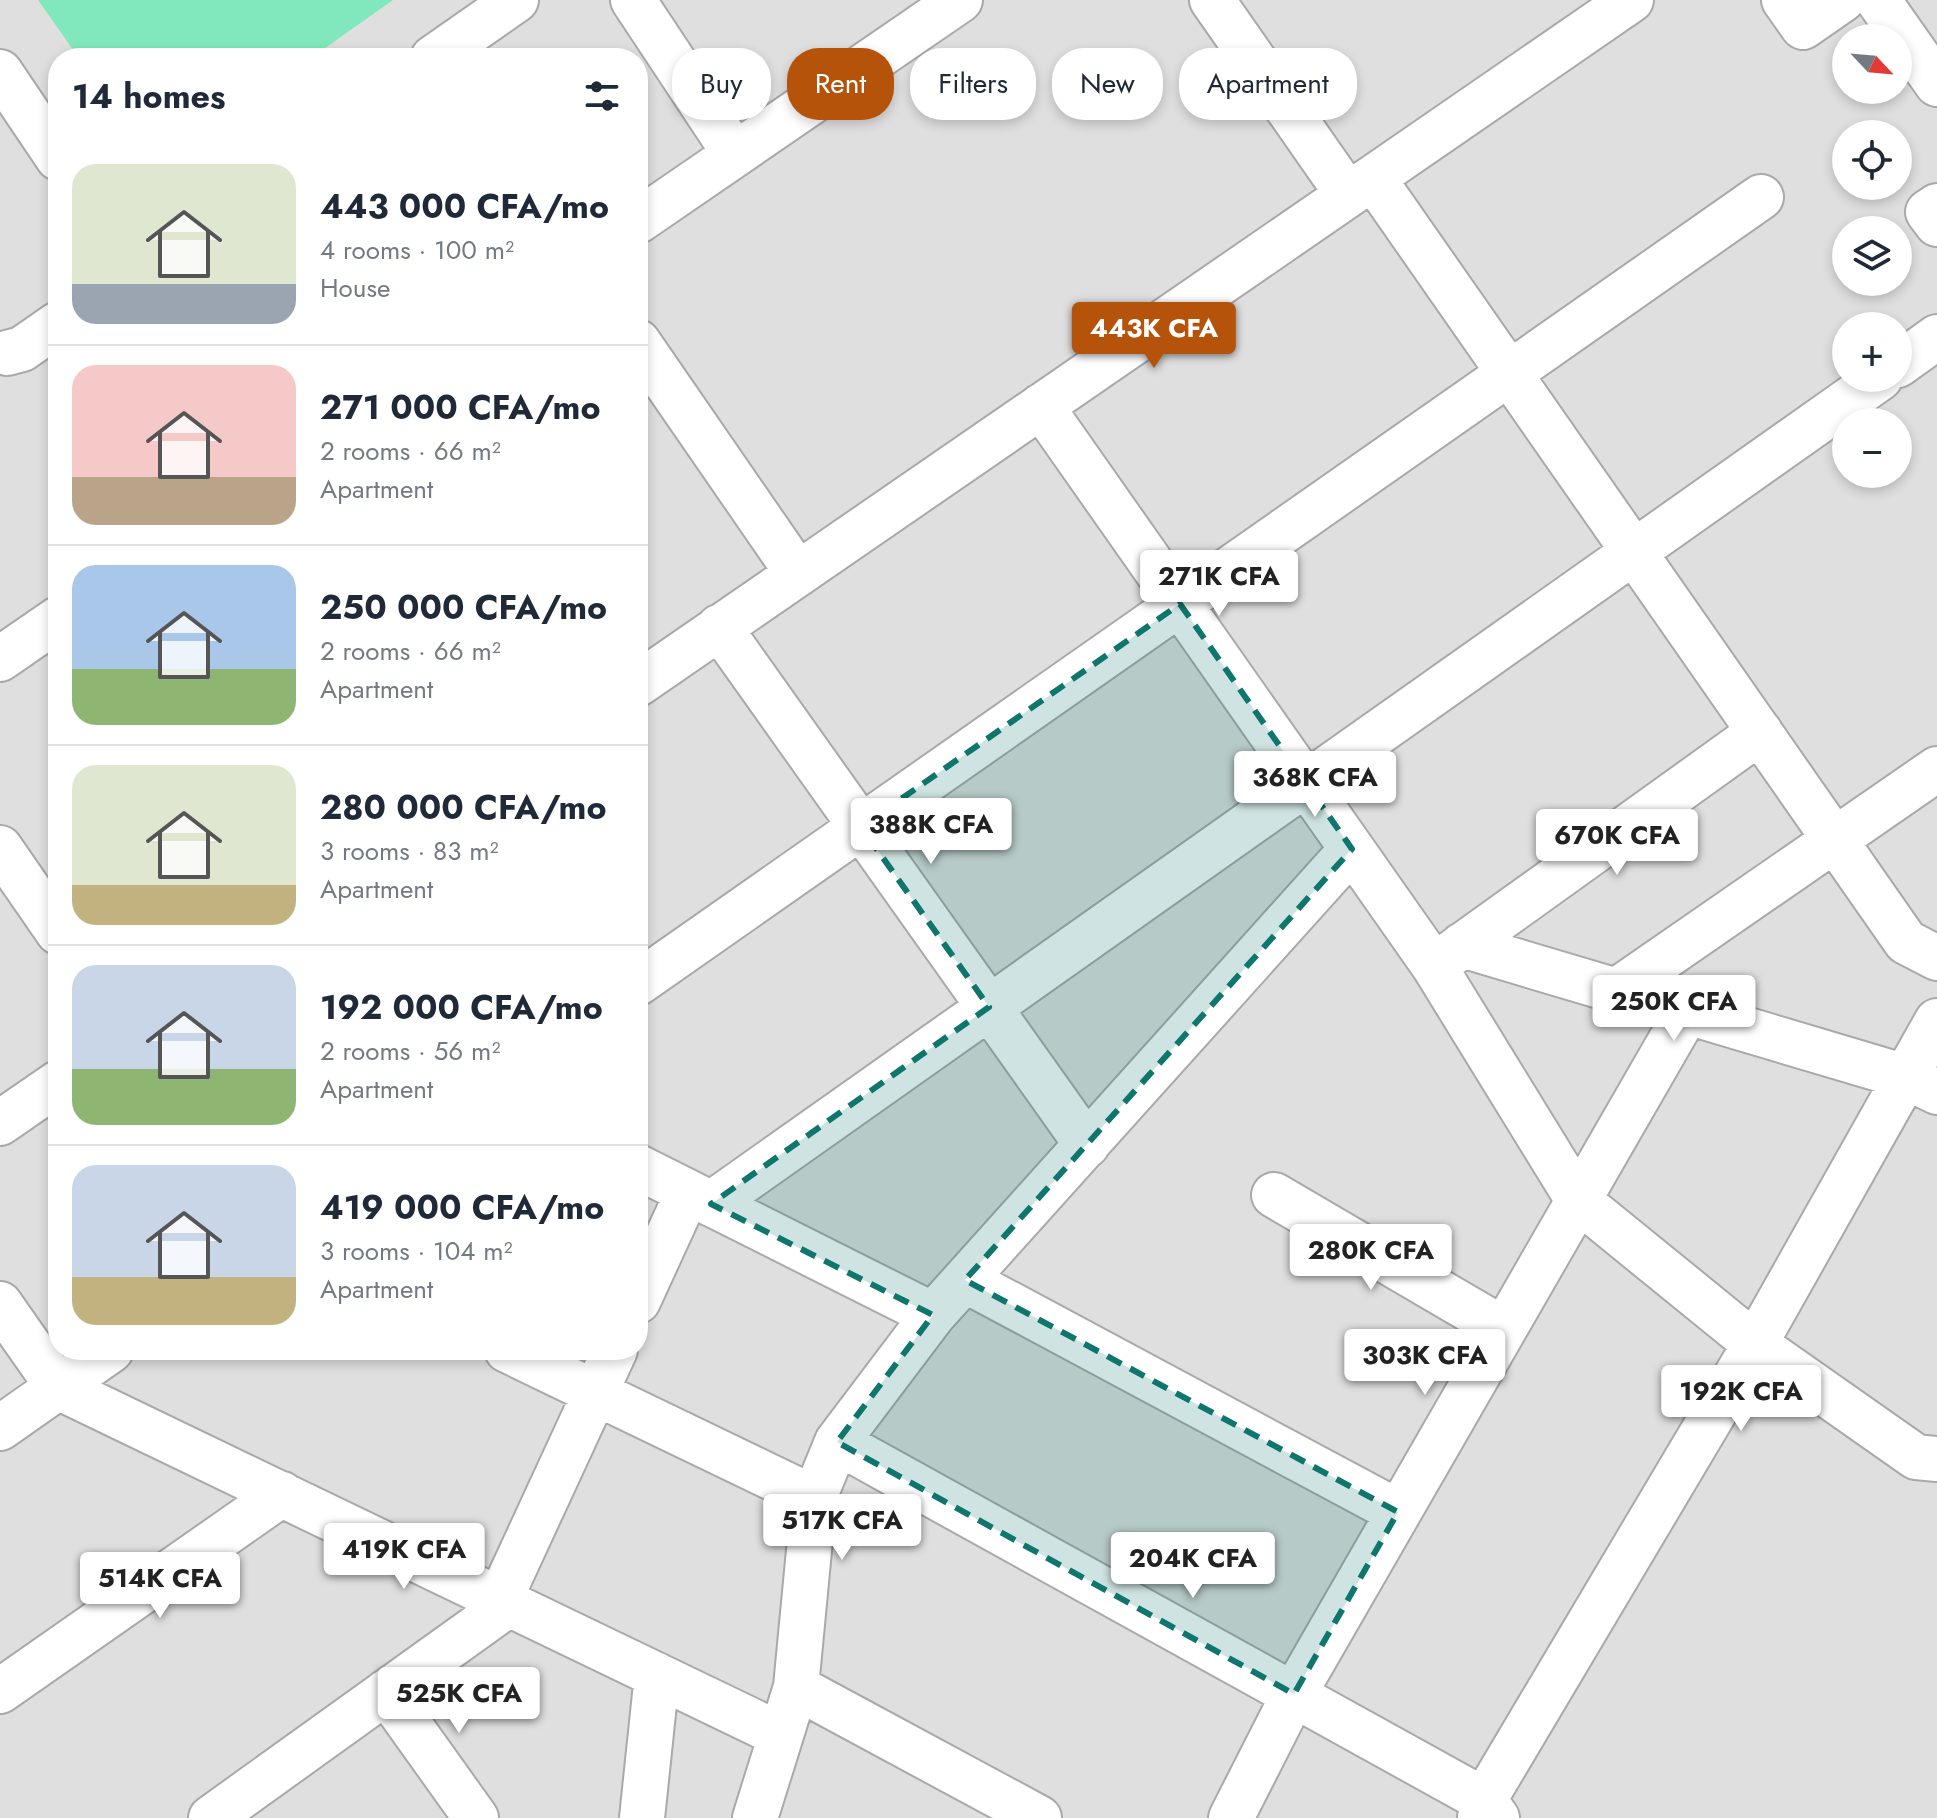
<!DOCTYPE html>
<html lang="en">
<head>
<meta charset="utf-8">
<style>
  :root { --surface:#fff; --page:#f2f2f3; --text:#1f2937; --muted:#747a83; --line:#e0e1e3; --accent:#b45309 }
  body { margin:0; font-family:Jost,sans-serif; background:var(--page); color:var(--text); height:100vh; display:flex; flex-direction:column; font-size:30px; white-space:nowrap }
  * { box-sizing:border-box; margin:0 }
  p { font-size:26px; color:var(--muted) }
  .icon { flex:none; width:44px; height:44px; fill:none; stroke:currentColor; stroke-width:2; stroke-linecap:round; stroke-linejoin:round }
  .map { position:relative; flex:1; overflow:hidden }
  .sheet { position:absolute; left:48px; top:48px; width:600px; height:1312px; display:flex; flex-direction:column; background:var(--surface); border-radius:32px; box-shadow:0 4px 12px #0003 }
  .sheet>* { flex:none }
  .hud { position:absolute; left:672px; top:48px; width:760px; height:72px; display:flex; gap:16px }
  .needle { width:52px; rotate:116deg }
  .buttons { position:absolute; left:1832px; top:24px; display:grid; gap:16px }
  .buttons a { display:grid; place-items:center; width:80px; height:80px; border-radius:50%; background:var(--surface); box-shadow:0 4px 12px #0003; font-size:40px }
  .price { position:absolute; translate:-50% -68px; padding:0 18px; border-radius:8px; background:#fff; color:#222; font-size:26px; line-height:52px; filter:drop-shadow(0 2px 4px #0008) }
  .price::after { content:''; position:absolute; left:50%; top:48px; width:24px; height:18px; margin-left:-12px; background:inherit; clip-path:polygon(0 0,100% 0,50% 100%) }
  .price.selected { background:var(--accent); color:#fff }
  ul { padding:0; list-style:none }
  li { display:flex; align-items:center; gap:24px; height:200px; padding:0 24px }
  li+li { border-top:2px solid var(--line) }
  li span { display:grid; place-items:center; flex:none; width:224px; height:160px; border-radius:24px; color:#555 }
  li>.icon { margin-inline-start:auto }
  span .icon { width:96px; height:96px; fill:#fffc; stroke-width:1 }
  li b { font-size:34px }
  h2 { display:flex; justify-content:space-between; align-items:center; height:96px; padding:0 24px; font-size:34px }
  .pill { padding:0 28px; border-radius:32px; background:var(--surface); box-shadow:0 4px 12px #0003; font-size:28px; line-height:72px }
  .pill.selected { background:var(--accent); color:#fff }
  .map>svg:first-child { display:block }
  .residential { fill:#e0dfdf; fill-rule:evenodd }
  .pitch { fill:#80e8bc }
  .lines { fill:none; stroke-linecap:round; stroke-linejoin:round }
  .minor-casing { stroke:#a9a9a9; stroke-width:48 }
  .tertiary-casing { stroke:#a9a9a9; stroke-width:48 }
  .minor { stroke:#fff; stroke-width:44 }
  .tertiary { stroke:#fff; stroke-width:44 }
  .marked { fill:#0f766e; fill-opacity:0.2; stroke:#0f766e; stroke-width:6; stroke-dasharray:16 10; stroke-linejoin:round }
</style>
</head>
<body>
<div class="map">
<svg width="1937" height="1818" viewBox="0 0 1937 1818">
  <rect width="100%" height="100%" fill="#f3efe8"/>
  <path class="residential" d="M 0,0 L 1937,0 L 1937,1818 L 0,1818 ZM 1846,38 L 1898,38 L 1898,90 L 1846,90 ZM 58,58 L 638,58 L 638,1350 L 58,1350 ZM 1846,134 L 1898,134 L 1898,186 L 1846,186 ZM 1846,230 L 1898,230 L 1898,282 L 1846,282 ZM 1846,326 L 1898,326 L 1898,378 L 1846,378 ZM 1846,422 L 1898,422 L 1898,474 L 1846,474 Z"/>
  <path class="pitch" d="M 38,0 L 393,0 L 311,58 L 79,58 Z"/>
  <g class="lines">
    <g class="minor-casing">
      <path id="minor" d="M 633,0 L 735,154
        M 1212,0 L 1348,195
        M 1784,0 L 1803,27 L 1842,0
        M 1878,0 L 1937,84
        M 433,58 L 516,0
        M 0,72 L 58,158
        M 1373,178 L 1906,942 L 1937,958
        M 1937,206 L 1928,212 L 1937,224
        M 638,221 L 960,0
        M 638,342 L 798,574
        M 7,353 L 22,349 L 58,324
        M 1898,365 L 1937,337
        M 1041,406 L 1434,966 L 1578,1200 L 1755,1344 L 1916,1457 L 1937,1459
        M 719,627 L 1087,1145
        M 0,659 L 58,619
        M 638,684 L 1631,0
        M 1462,945 L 1906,1077 L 1937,1092
        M 1445,958 L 1760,732
        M 638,983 L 1761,197
        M 1616,991 L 1937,769
        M 638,1167 L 933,1315
        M 1274,1195 L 1503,1329
        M 711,1204 L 1880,378
        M 965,1280 L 1398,1512
        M 638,1301 L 688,1192
        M 0,1304 L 58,1387 L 779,1734
        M 507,1350 L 814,1498
        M 0,1428 L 111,1350
        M 837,1442 L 1484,1800 L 1497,1818
        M 500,1599 L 615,1350
        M 796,1687 L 1039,1818
        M 0,1691 L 282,1494
        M 386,1692 L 476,1818
        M 211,1818 L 509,1604
        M 642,1818 L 657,1675
        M 755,1818 L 796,1687 L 814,1498 L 837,1442 L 933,1315 L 1352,849
        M 1231,1818 L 1294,1694 L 1687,1012
        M 1480,1818 L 1484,1800 L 1755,1344 L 1937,1021"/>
    </g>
    <g class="tertiary-casing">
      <path id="tertiary" d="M 0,848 L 58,932
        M 0,1123 L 58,1083"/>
    </g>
    <use href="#minor" class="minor"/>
    <use href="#tertiary" class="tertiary"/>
  </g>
  <path class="marked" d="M 1180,604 L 1352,849 L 965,1280 L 1398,1512 L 1294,1694 L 837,1442 L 933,1315 L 711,1204 L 989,1007 L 861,827 Z"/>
</svg>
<div class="buttons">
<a><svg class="needle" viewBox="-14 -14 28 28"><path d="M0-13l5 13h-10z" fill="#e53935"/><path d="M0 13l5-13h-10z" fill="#747a83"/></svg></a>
<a><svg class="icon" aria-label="locate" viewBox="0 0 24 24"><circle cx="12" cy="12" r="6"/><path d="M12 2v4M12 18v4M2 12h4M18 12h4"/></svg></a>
<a><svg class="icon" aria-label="layers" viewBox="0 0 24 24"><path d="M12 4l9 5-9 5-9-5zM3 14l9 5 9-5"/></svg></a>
<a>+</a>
<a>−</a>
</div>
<b class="price selected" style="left:1154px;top:370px">443K CFA</b>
<b class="price" style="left:1219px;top:618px">271K CFA</b>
<b class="price" style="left:1315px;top:819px">368K CFA</b>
<b class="price" style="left:931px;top:866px">388K CFA</b>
<b class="price" style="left:1617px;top:877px">670K CFA</b>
<b class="price" style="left:1674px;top:1043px">250K CFA</b>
<b class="price" style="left:1371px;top:1292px">280K CFA</b>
<b class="price" style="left:1425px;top:1397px">303K CFA</b>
<b class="price" style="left:1741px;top:1433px">192K CFA</b>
<b class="price" style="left:842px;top:1562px">517K CFA</b>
<b class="price" style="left:404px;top:1591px">419K CFA</b>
<b class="price" style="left:1193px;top:1600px">204K CFA</b>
<b class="price" style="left:160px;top:1620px">514K CFA</b>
<b class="price" style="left:459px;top:1735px">525K CFA</b>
<div class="hud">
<a class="pill">Buy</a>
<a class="pill selected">Rent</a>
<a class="pill">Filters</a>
<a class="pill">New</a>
<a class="pill">Apartment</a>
</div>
<section class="sheet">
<h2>14 homes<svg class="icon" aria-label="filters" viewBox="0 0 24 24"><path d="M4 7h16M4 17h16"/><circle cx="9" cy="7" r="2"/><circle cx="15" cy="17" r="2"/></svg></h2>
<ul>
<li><span style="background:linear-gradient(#dfe7d0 75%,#9aa5b1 0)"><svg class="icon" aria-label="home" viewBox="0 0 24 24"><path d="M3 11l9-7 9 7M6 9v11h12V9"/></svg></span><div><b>443 000 CFA/mo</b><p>4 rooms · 100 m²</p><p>House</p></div></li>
<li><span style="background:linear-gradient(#f6c9c9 70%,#b9a48a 0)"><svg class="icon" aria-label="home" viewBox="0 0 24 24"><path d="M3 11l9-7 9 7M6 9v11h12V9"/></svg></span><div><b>271 000 CFA/mo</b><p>2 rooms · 66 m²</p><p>Apartment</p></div></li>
<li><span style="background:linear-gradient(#a9c7e8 65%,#8fb573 0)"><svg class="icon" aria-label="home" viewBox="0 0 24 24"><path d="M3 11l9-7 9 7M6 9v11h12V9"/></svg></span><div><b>250 000 CFA/mo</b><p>2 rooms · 66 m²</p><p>Apartment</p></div></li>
<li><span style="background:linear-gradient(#dfe7d0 75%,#c2b280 0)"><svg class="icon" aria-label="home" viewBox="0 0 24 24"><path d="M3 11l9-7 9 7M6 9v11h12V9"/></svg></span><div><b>280 000 CFA/mo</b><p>3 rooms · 83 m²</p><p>Apartment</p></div></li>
<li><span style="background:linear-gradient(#c9d6e8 65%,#8fb573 0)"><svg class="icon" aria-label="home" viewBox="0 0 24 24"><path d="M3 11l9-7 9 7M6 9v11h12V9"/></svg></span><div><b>192 000 CFA/mo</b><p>2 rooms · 56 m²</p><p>Apartment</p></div></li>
<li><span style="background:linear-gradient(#c9d6e8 70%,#c2b280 0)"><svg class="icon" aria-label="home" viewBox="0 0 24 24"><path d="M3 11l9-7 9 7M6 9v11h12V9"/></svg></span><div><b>419 000 CFA/mo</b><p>3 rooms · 104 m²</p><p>Apartment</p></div></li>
</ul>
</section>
</div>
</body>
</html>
